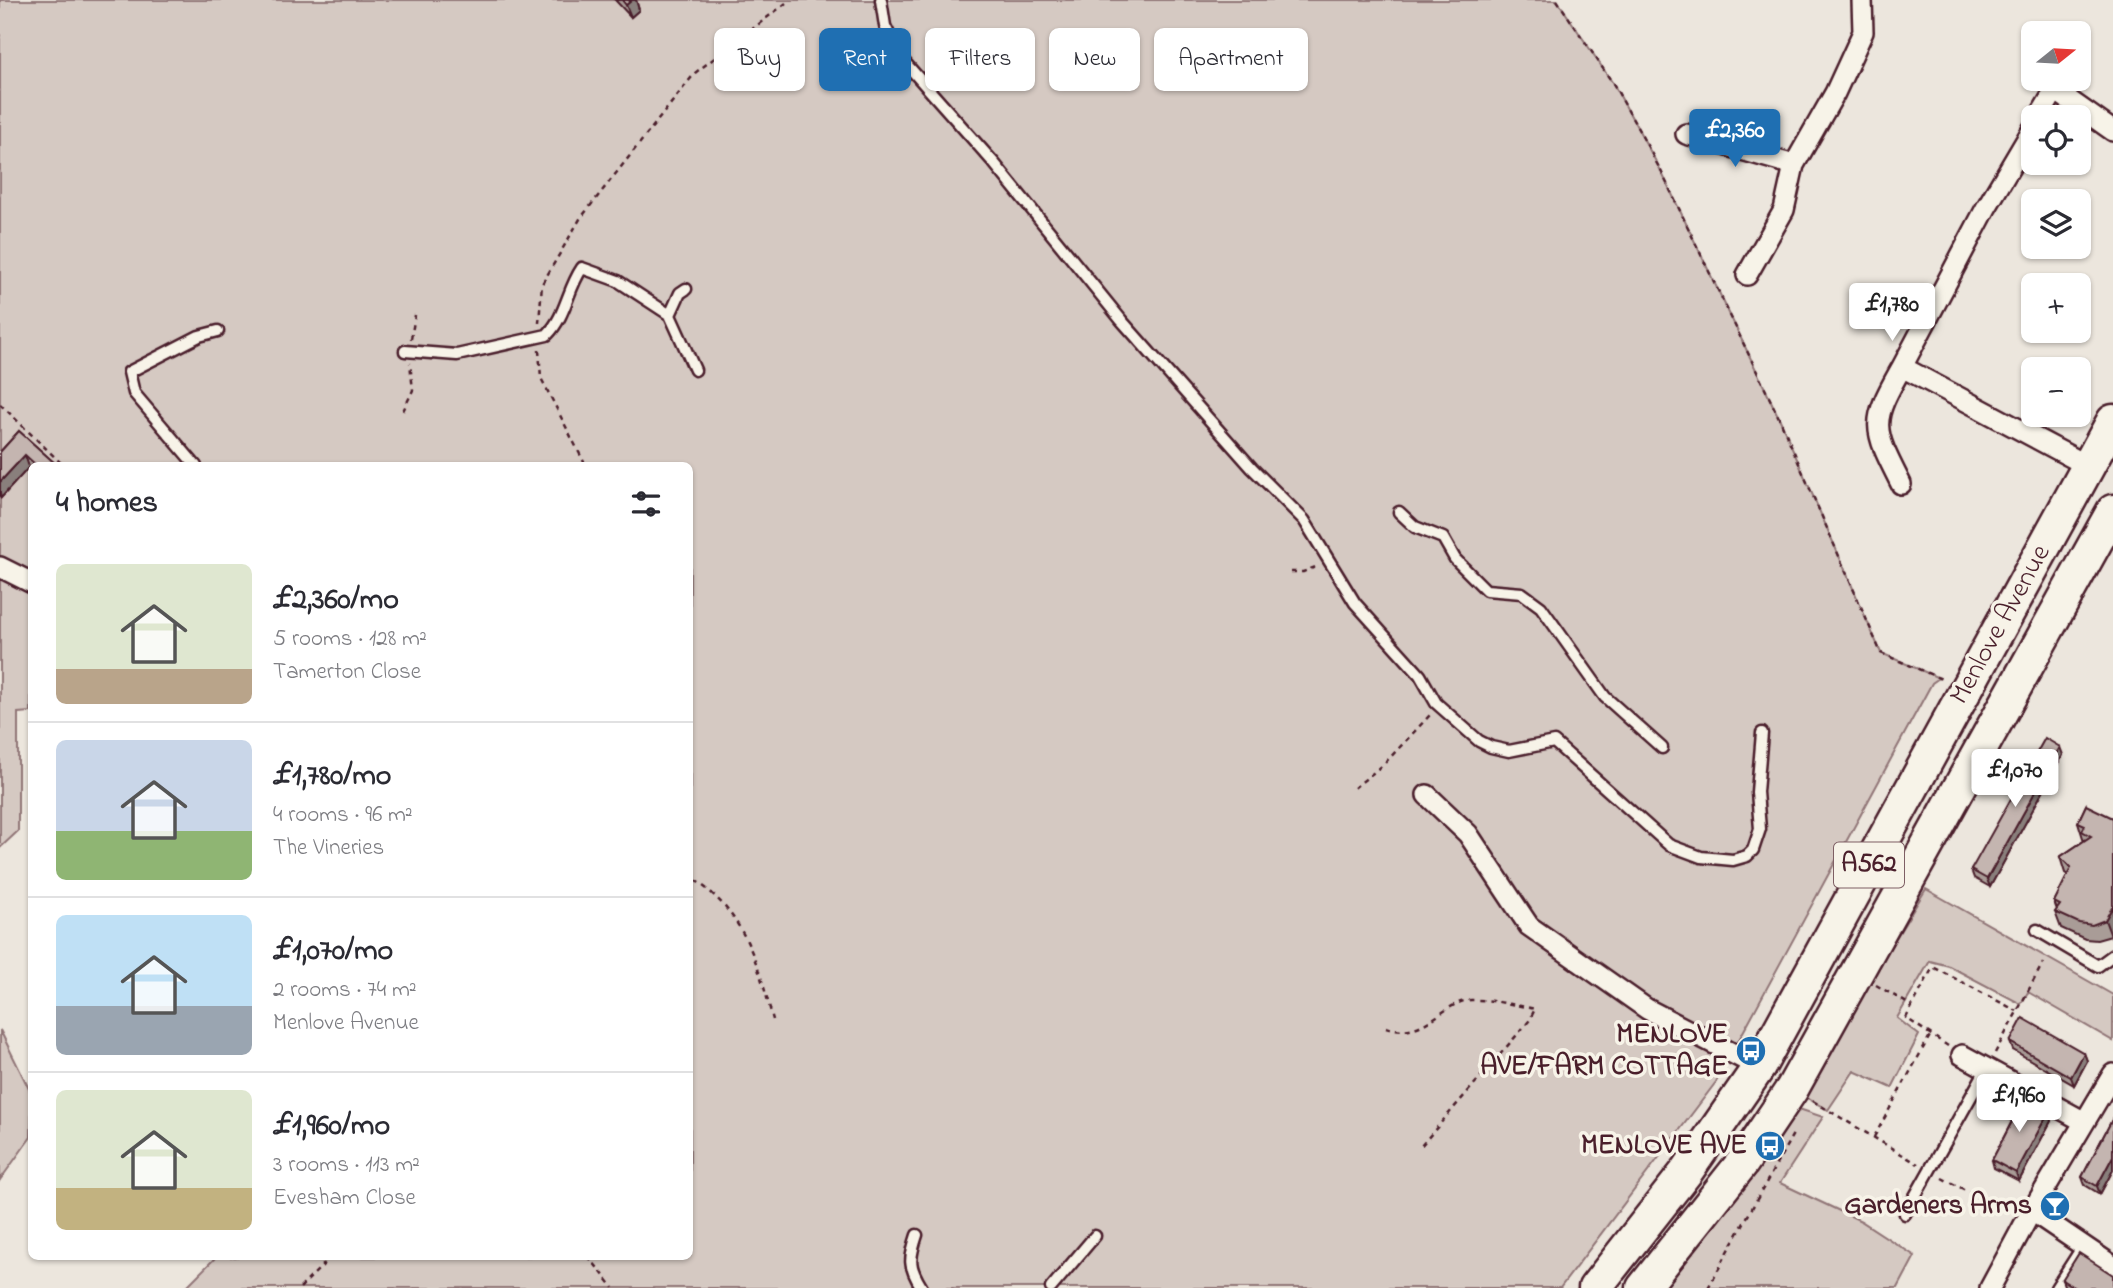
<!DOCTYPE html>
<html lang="en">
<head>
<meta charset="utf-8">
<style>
  :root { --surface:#fff; --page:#f2f2f3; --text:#2b2b33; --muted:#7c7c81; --line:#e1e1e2; --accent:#1f6fb2 }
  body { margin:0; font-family:"Indie Flower",sans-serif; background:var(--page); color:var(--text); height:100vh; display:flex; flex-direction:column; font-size:26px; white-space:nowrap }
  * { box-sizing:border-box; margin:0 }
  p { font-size:23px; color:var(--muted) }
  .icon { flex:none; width:38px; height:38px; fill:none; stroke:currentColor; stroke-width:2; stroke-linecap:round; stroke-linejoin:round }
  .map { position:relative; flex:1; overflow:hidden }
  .sheet { position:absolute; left:28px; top:462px; width:665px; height:798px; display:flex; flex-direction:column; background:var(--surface); border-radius:10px; box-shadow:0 2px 5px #0004 }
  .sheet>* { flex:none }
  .banner { position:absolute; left:714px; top:28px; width:665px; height:63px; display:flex; gap:14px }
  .needle { width:46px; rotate:72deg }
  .controls { position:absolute; left:2021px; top:21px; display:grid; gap:14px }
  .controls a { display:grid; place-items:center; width:70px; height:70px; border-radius:10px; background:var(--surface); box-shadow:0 2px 5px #0004; font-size:35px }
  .price { position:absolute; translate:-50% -60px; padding:0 16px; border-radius:7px; background:#fff; color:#222; font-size:23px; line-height:46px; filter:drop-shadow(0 2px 4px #0008) }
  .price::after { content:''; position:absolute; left:50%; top:42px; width:21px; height:16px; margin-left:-10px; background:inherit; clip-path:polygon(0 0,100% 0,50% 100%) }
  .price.current { background:var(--accent); color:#fff }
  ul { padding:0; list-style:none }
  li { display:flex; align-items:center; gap:21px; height:175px; padding:0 28px }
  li+li { border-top:2px solid var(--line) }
  li span { display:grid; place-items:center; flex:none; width:196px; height:140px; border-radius:10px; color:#555 }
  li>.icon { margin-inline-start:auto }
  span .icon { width:84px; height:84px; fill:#fffc; stroke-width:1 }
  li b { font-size:30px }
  h2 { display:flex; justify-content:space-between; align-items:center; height:84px; padding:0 28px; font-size:30px }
  .chip { padding:0 24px; border-radius:10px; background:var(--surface); box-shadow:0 2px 5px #0004; font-size:24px; line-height:63px }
  .chip.current { background:var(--accent); color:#fff }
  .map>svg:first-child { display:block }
  .green { fill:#d5c9c2; stroke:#907476; stroke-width:2 }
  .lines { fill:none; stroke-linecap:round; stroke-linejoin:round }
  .service-casing { stroke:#4a1f2b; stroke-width:15 }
  .minor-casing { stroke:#4a1f2b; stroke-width:24 }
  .trunk-casing { stroke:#4a1f2b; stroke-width:37 }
  .path { stroke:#4a1f2b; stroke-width:2.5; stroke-dasharray:5 5; stroke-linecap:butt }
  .service { stroke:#f7f3e8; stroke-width:10 }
  .minor { stroke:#f7f3e8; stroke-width:19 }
  .trunk { stroke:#f7f3e8; stroke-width:32 }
  .wall { fill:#a99c97; stroke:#4a1f2b; stroke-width:2 }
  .shaded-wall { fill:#897f7b; stroke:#4a1f2b; stroke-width:2 }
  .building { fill:#c4b5b0; stroke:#4a1f2b; stroke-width:2 }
  .labels { text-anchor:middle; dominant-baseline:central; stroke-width:7; stroke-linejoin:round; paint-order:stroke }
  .shield { fill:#f7f3e8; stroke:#7e5f64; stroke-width:2 }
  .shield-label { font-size:26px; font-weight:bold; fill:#4a1f2b }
  .street-label { font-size:28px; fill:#4a1f2b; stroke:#f7f3e8 }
  .poi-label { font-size:28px; font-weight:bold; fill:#4a1f2b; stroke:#f7f3e8; text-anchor:end }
</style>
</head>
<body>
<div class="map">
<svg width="2113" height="1288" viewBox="0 0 2113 1288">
  <rect width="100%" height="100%" fill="#ece6dd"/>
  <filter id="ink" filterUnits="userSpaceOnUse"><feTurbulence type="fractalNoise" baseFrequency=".0143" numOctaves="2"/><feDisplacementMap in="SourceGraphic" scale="14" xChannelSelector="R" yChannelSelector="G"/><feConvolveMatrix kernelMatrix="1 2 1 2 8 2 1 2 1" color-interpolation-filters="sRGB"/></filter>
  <g filter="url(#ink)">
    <path class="green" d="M 0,0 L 1557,0 L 1614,85 L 1661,171 L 1781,422 L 1881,653 L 1939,678 L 1932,683 L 1716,1082 L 1560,1288 L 185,1288 L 216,1257 L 690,1256 L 690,466 L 32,466 L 31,712 L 18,713 L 18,831 L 0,848 Z
      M 1926,889 L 2113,995 L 2113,1041 L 2028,992 L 2021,1004 L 1949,966 L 1930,961 L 1897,1018 L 1919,1035 L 1892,1088 L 1854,1071 L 1828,1110 L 1800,1094 Z
      M 0,1030 L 32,1095 L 31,1137 L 0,1180 Z
      M 1790,1106 L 1823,1117 L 1780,1183 L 1861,1221 L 1915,1256 L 1898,1288 L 1659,1288 Z"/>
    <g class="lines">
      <g class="service-casing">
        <path id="service" d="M 881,0 L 885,26 L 900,57 L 994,163 L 1122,321 L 1252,468 L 1304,520 L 1355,603 L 1420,675 L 1436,703 L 1479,741 L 1491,747 L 1509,751 L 1554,742 L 1669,845 L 1701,857 L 1733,860 L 1747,856 L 1753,850 L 1760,829 L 1757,792 L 1762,733
          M 670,315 L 680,293 L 686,289
          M 405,351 L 457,355 L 547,335 C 566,316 567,290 582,268 L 618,281 L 670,315 L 695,370
          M 196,466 L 134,393 L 129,372 L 199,336 L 218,331
          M 1399,512 L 1415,527 L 1443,538 L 1455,559 L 1486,590 L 1522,593 L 1541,607 L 1605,697 L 1662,748
          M 2037,930 L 2098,966 L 2113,955
          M 1905,1214 L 1987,1068
          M 917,1235 C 909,1259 908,1266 922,1288
          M 1051,1288 L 1095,1236
          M 2056,1288 L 2083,1246"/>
      </g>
      <g class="minor-casing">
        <path id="minor" d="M 2039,117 L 2055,90 L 2113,131
          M 2034,127 L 1986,208 L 1902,367 L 2088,466
          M 1686,134 L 1794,165
          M 1747,275 L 1784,210 L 1794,165 L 1835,93 L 1863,32 L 1862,0
          M 1901,484 C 1872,427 1870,423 1902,367
          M 0,567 L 32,583
          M 1427,795 L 1468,834 L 1529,926 L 1647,1009 L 1759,1067
          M 1962,1055 L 2083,1121
          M 2032,1211 L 2113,1266
          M 1990,1288 L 2026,1221 L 2113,1074"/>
      </g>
      <g class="trunk-casing">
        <path id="trunk" d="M 1595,1288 L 1687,1171 L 1759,1067 L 2113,421
          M 1643,1288 L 1743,1162 L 1792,1089 L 2113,511"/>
      </g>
      <path class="path" d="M 1557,0 L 1614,85 L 1661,171 L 1781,422 L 1881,653 L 1944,680
        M 539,323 L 542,284 L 580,219 L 695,73 L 790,0
        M 411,339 L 415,315
        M 539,350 L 541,378 L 586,466
        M 0,404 L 64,466
        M 403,411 L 413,390 L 410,363
        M 1291,572 L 1303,572 L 1318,566
        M 1354,788 L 1383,765 L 1430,715
        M 695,880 C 745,914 758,964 773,1020
        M 1876,985 L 1912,1006
        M 1386,1027 C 1426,1040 1443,1001 1471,1000 C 1491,999 1515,1005 1535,1009 L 1529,1021 L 1420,1147
        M 1948,1046 L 1906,1018 L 1933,967 L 2017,1011
        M 1995,1053 L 2043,963
        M 1813,1101 L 1918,1164
        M 1874,1137 L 1931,1034
        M 1942,1178 L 2011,1213
        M 588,1256 L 614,1288
        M 300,1288 L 332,1256
        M 1708,1288 L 1793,1134"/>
      <use href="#service" class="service"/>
      <use href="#minor" class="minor"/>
      <use href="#trunk" class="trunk"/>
    </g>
    <path class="wall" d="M 615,0 L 636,0 L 639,10 L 631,17 Z
      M 19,431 L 58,466 L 32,466 L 32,469 L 29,467 L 1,498 L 0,496 L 0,452 Z
      M 2063,755 L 1990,887 L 1974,878 L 1971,870 Z
      M 2086,805 L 2111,936 L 2097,940 L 2085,939 L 2061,928 L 2055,912 L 2057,910 L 2054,902 L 2068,875 L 2065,873 L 2060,857 L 2085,840 L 2083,838 L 2078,822 Z
      M 2010,1042 L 2084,1053 L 2087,1061 L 2074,1085 L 2013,1050 Z
      M 2006,1111 L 2048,1113 L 2051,1121 L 2019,1181 L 1994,1168 L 1992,1160 L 2012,1121 L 2009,1119 Z
      M 2113,1118 L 2113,1170 L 2100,1194 L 2085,1185 L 2082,1177 Z
      M 2062,1280 L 2113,1288 L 2065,1288 Z"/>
    <path class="shaded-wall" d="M 632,0 L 636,0 L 639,10 L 631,17 L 626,5 Z
      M 25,455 L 29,467 L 1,498 L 0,494 L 0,482 Z
      M 2060,747 L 2063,755 L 1990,887 L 1987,879 Z
      M 2113,906 L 2113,932 L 2111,936 L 2105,920 Z
      M 2084,1053 L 2087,1061 L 2074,1085 L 2071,1077 Z
      M 2048,1113 L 2051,1121 L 2019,1181 L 2016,1173 Z
      M 2113,1156 L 2113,1170 L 2100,1194 L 2097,1186 Z"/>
    <path class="building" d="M 622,0 L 632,0 L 626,5 Z
      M 19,431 L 58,466 L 37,466 L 25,455 L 0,482 L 0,452 Z
      M 2045,738 L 2060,747 L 1987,879 L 1971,870 Z
      M 2086,805 L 2113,818 L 2113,906 L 2105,920 L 2092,925 L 2079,923 L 2055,912 L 2060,905 L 2054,902 L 2071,868 L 2060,857 L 2091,836 L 2082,831 L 2085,825 L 2078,822 Z
      M 2023,1018 L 2084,1053 L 2071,1077 L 2010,1042 Z
      M 2015,1096 L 2048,1113 L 2016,1173 L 1992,1160 L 2015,1116 L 2006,1111 Z
      M 2113,1118 L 2113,1156 L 2097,1186 L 2082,1177 Z
      M 2079,1253 L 2113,1275 L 2113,1288 L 2075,1288 L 2062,1280 Z"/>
  </g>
  <defs>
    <g id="bus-disc" transform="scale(1.575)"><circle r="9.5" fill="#1f6fb2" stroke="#f7f3e8"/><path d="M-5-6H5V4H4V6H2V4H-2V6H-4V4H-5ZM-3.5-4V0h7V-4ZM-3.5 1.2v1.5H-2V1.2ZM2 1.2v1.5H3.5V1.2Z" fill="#fff"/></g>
    <g id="bar-disc" transform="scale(1.575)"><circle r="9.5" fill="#1f6fb2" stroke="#f7f3e8"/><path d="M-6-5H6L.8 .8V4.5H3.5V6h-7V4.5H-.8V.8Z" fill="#fff"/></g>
  </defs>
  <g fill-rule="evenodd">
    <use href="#bus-disc" x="1751" y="1051"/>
    <use href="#bus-disc" x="1770" y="1146"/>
    <use href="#bar-disc" x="2055" y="1206"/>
  </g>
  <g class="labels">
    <rect class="shield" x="1834" y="842.5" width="70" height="45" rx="5"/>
    <g class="shield-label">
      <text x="1869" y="865">A562</text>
    </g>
    <g class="street-label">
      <text transform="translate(2001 625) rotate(-61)">Menlove Avenue</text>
    </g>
    <g class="poi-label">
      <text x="1728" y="1035">MENLOVE<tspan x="1728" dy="32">AVE/FARM COTTAGE</tspan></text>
      <text x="1747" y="1146">MENLOVE AVE</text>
      <text x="2032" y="1206">Gardeners Arms</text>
    </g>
  </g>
</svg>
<div class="controls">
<a><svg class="needle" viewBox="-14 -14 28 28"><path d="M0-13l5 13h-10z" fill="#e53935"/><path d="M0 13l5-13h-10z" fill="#7c7c81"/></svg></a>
<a><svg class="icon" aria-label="locate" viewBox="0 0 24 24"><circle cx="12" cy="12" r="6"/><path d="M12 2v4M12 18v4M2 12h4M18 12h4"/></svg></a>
<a><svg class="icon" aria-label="layers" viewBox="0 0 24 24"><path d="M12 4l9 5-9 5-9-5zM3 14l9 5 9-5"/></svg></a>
<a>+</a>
<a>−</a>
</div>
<b class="price current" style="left:1735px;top:169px">£2,360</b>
<b class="price" style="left:1892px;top:343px">£1,780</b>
<b class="price" style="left:2015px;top:809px">£1,070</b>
<b class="price" style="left:2019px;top:1134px">£1,960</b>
<div class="banner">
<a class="chip">Buy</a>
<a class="chip current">Rent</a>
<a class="chip">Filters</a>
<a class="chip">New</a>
<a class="chip">Apartment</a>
</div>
<section class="sheet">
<h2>4 homes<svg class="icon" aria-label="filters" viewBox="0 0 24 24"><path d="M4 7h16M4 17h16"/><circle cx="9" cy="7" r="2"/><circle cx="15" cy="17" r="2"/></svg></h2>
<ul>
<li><span style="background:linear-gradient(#dfe7d0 75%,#b9a48a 0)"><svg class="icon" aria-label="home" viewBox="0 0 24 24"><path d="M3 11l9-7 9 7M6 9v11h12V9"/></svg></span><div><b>£2,360/mo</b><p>5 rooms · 128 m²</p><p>Tamerton Close</p></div></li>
<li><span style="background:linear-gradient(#c9d6e8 65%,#8fb573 0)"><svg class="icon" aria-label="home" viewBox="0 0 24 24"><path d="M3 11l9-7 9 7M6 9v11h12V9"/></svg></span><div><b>£1,780/mo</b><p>4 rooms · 96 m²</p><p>The Vineries</p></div></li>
<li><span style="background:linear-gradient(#bfe0f5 65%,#9aa5b1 0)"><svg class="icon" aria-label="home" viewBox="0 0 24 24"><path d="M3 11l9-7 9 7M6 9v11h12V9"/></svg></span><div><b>£1,070/mo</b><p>2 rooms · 74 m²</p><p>Menlove Avenue</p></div></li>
<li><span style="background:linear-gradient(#dfe7d0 70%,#c2b280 0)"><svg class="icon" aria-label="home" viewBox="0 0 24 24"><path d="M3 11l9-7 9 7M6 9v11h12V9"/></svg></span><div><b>£1,960/mo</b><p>3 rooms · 113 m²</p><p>Evesham Close</p></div></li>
</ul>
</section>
</div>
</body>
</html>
